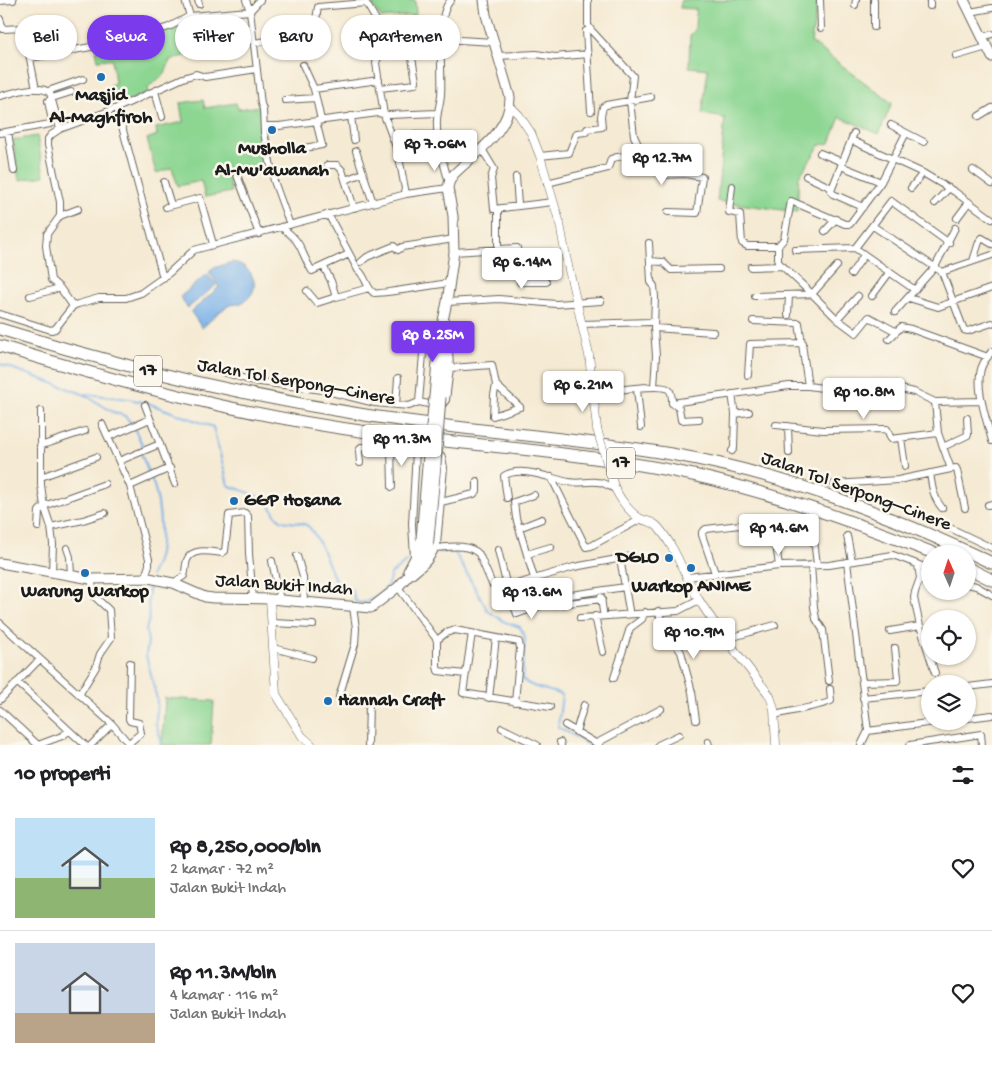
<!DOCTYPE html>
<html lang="id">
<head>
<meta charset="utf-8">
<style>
  :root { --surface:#fff; --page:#f2f2f2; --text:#202124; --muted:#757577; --line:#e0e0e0; --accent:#7c3aed }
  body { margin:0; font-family:"Gochi Hand",sans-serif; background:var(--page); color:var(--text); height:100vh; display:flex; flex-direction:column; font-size:19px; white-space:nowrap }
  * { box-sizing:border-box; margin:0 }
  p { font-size:16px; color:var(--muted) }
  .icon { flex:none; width:28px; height:28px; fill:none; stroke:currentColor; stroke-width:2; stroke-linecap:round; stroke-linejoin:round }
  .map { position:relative; height:745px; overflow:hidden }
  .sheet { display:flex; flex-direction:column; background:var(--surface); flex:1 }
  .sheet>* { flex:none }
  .top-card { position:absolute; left:15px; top:15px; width:500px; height:45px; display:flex; gap:10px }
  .needle { width:32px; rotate:357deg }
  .controls { position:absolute; left:921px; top:545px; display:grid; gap:10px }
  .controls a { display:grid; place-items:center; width:55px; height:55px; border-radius:50%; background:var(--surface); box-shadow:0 1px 4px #0004; font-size:25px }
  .price { position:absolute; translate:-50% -42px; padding:0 11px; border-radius:5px; background:#fff; color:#222; font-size:16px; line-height:32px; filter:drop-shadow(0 1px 2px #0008) }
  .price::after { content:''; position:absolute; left:50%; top:30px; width:15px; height:11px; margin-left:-8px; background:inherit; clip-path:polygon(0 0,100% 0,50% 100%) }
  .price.on { background:var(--accent); color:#fff }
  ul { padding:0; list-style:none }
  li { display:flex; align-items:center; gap:15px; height:125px; padding:0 15px }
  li+li { border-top:1px solid var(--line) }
  li span { display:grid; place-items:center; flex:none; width:140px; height:100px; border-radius:0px; color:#555 }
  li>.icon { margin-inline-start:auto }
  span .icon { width:60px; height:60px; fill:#fffc; stroke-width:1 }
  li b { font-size:21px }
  h2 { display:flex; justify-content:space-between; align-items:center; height:60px; padding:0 15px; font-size:21px }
  .tag { padding:0 18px; border-radius:22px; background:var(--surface); box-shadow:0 1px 4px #0004; font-size:18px; line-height:45px }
  .tag.on { background:var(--accent); color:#fff }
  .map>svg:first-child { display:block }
  .green { fill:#8cd692; stroke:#547957 }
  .water { fill:#79b1e8; stroke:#4a6682 }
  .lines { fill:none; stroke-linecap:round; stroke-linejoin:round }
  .stream { stroke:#79b1e8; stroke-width:2 }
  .minor-casing { stroke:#68645c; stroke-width:8 }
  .tertiary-casing { stroke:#68645c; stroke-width:9 }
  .secondary-casing { stroke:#68645c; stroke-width:11 }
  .motorway-casing { stroke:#68645c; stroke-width:13 }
  .minor { stroke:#fff; stroke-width:6 }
  .tertiary { stroke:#fff; stroke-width:8 }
  .secondary { stroke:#fff; stroke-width:9 }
  .motorway { stroke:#fff; stroke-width:11 }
  .tertiary-bridge-casing { stroke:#68645c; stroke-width:9; stroke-linecap:butt }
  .secondary-bridge-casing { stroke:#68645c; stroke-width:11; stroke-linecap:butt }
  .tertiary-bridge { stroke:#fff; stroke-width:8 }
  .secondary-bridge { stroke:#fff; stroke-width:9 }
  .poi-dot { fill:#1f6fb2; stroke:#fbf7ec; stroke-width:2 }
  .labels { text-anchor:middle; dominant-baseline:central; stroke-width:5; stroke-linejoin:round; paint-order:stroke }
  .shield { fill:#fbf7ec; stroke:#5f5e5a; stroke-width:1 }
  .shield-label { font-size:18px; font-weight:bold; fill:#1c1c1c }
  .poi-label { font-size:19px; font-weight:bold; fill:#1c1c1c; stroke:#fbf7ec }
  .street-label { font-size:19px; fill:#1c1c1c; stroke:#fbf7ec }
</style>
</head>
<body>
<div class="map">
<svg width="992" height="745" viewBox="0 0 992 745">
  <rect width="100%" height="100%" fill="#fbf7ec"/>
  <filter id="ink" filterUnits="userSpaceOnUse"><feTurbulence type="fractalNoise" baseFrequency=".02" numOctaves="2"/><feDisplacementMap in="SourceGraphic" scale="10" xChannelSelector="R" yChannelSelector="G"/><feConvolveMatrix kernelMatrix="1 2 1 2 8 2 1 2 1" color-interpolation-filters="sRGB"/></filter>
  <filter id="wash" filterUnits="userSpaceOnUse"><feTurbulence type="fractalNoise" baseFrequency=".0096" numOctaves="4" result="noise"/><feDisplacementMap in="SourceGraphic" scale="20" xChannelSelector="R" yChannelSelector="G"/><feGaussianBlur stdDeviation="1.12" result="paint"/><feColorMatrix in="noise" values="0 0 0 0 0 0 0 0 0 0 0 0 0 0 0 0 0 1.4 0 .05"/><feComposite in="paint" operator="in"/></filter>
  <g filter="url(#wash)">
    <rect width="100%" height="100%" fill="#f5ead3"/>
    <path class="green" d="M 372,0 L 415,0 L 416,15 L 381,18 L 372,4 Z
      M 681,0 L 818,1 L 811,42 L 892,103 L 879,134 L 840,117 L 830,143 L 820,145 L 799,177 L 797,212 L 717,201 L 725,118 L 702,114 L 708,69 L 689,67 L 690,35 L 695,30 L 696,9 L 680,8 Z
      M 192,18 L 195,53 L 170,60 L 165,74 L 148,87 L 149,92 L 116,106 L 109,86 L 115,83 L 112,59 L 98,60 L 96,50 L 123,44 Z
      M 203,100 L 205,108 L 236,103 L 238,109 L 261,106 L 269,164 L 228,176 L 231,192 L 205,197 L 201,181 L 178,186 L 172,168 L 156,173 L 147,139 L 157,135 L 156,128 L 183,122 L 180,103 Z
      M 37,136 L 44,176 L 19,180 L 13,140 Z
      M 165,698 L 214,701 L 211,745 L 162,745 Z"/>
    <path class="water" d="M 232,262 C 240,263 247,267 251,274 C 258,286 253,297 241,303 C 237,305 233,304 230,305 C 220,310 210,321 202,328 L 191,312 L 219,287 L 209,272 L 214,268 Z
      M 207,274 L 216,285 L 188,308 L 180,297 Z"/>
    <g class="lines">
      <path class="stream" d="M 0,364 L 83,394 L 113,412 L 125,416 L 132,424
        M 86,394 L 129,399 L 150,404 L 213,427 L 228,485 C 241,491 256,493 267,502 C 273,507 273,516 281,520 C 290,525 302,519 310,528 C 324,545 327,567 339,587 L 352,590 L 355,601 L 361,603 L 371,600 L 387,587 L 391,574 L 407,561
        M 134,428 L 143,446 L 142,448
        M 141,453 L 149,474
        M 440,552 L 454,551 L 488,611 L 505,622 L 520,627 L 525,637 L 522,679 C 532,689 549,689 562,695 L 558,727 L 589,745
        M 151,576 C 153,569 158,561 159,553 C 162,533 160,497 151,478
        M 150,581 L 148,598 L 149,619 L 146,630 L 148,641 L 146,655 L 157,699 L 156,725 L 161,739 L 160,745"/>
    </g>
  </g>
  <g filter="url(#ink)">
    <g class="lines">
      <g class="minor-casing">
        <path id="minor" d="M 185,0 L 190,16
          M 198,0 L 199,4
          M 246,0 L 250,11 L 261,104 L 263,109 L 264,133 L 274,181 L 290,225
          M 588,0 L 588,25 L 591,30 L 633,76 L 630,101 L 634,136 L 641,151 L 655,163 L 664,175 L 685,174 L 702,177 L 697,213 L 668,212
          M 820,0 L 821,28
          M 930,0 L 930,6
          M 0,1 L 13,0
          M 855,5 L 856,0
          M 250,11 L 260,0
          M 970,12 L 992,8
          M 203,15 L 205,30
          M 0,19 L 3,29 L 23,28 L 24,29 L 36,89
          M 874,27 L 874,0
          M 586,31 L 591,111
          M 983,37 L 992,34
          M 442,39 L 494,42
          M 254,43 L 292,37 L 299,34 L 303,29 L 315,26 L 318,7 L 366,3
          M 498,56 L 536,54 L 555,57 L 588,54
          M 956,56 L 987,47
          M 30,58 L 124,41 L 169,27 L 190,16 L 250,11
          M 303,65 L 314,89 L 379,80
          M 380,88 L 415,84 L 416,81 L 412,58
          M 314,89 L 321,120
          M 48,91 L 83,79
          M 155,91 L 162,117
          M 0,96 C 14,93 39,83 50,93 L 60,129
          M 52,98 L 71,92
          M 285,100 L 316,98
          M 117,108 L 163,278
          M 351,116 L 354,140
          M 979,116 L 992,108
          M 891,125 L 924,142
          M 264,126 L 279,126 L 378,113 L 389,115 L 437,113
          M 8,132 L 14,171
          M 0,133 L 50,124 L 52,121 L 48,101
          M 854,133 L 831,191 L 833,194 L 863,207
          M 402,135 L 437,135
          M 851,140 L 923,173 L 955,192 L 992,219
          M 298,149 L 322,145 L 316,121
          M 482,149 L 494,169 L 491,178 L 494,209 L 553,202
          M 356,151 L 373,203
          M 820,153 L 842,162
          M 540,156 L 569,153 L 577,133 L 586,132 L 587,129 L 602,127 L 601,116 L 603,107 L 606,105 L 651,97
          M 327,165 L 337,165 L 342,170 L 354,208
          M 841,166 L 881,182
          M 973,170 L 992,184
          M 237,175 L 259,234
          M 806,176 L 832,188
          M 516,177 L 518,205
          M 348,179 L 363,173
          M 164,182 L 171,205
          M 449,183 C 444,164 437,145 437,126 C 436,115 440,106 441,95 C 443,73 435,15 451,0
          M 547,183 L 608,168 L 611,159 C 622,154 627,159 641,151
          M 732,186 L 729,212 L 740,214 L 742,243 L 747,246 L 778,246
          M 911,188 L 923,173
          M 406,194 L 448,188
          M 935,203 L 949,188
          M 166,207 L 200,198 L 213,244
          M 498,209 L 498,249
          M 328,214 L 358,270 C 366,276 366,288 374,293 C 378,295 439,284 449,283
          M 60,216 L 78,209
          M 957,218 L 969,202
          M 873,226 L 942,272 L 964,330 L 968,331 L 992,323
          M 281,227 C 304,243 299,250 312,271 L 349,254
          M 825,231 L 836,219
          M 649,243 L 651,282 L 654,286 L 655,297 L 654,328 L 656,356 L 654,387
          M 855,248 L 891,201 L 949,243
          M 795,250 L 855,248 L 915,290
          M 454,252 L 517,248 L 520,282 L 546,282
          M 650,261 L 663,262 L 671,270 L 719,269
          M 973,261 L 979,242 L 982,238 L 992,244
          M 361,262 L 367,257 L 394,246 L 398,250 L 402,247 L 454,239
          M 837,266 L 812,294 L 837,319
          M 751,267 L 783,266
          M 942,272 L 992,255
          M 851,274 L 864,255
          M 60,288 L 51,280 L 46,246 L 47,234 L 60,216 L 60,202 L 48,145 L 48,139 L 51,135 L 60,129 L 117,108 L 183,78 L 196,74 L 205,77 L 257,69
          M 307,291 L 317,303 L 336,297 L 331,281 L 324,267
          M 812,294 L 778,262 L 778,246 L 784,239 L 791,201 L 845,224 L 850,224 L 881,182 L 906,133
          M 30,296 L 60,288 L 73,306
          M 755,296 L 812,294
          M 858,296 L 837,319 L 856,333 L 869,317 L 895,331
          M 872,296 L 889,273
          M 336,297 L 369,288
          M 909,298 L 938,307 L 992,288
          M 447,302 L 499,299 L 556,304 L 601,301
          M 895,312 L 935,267 L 955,228
          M 0,314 L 51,330 L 55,329 L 73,306 L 78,304 L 99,298 L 126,298 L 141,293 L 169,273 L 194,250 L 406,194 L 398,152 L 384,115 L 376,63 L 378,57 L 392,50 L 393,48 L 366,3
          M 788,315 L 789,295
          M 753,321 L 799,323 L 808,386
          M 581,324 L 651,322
          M 654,328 L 713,332
          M 889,339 L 901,327 L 911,329 L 988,357
          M 992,351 C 989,355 985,360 983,364 C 973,383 987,421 992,441
          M 450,368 L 492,365 L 496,385 L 520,407 L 493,416 L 494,395 L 496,385
          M 217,370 L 252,381 L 323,390 L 375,403 L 409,406 L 419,402 L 433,405 L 443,404 L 446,400 L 450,368 L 449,349 L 444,325
          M 748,375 L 750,344 L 803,343
          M 637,389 L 641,427
          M 593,393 C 608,392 657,383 668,389 C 672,391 672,399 672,403 L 789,386 L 808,386 L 873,395 L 890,389 L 901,389 L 914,392 L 935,402 L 982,401
          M 419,402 L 423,354 L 430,334 L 442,322
          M 672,403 L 679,408 L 681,420 L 699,419
          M 145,405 L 175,484
          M 396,405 L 398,378
          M 41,411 L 41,485 L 44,506 L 51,527 L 53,544 L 52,573
          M 735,414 L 749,412
          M 102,424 L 130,486 L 149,559 L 149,565 L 145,577
          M 776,425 L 823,430 L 887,429 L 891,439 L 938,433 L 935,402
          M 788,426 L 789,453
          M 938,433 L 951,469 L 956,468 L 957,470 L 965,508
          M 108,437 L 150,419
          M 901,438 L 905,466
          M 40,446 L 85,431
          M 943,447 L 968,435 L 967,418
          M 391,448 L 392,487
          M 732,451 L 734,448 L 735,414 L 732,394
          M 119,461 L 160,444
          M 360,463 L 359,451 L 361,447 L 416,451 L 442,457 L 444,468 L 437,544 C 431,560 426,564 413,575
          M 930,473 C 932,487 933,497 942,508
          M 41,477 L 96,457
          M 551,477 L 586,547 L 591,546 L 641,519
          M 834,484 L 898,480 L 951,469
          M 130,486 L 170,468
          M 534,495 L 514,502 L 516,518 L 534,578
          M 507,498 L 504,476 C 520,465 552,479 569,482 C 579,484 587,481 597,482 C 603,482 609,486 615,489
          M 441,502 L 474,494 L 477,491 L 477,481
          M 988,505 L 992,504
          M 773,522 L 779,566
          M 946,526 L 992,548
          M 38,527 L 39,511 L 44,506 L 105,484
          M 51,527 L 83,520 L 105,513
          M 519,528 L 542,519
          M 813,531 L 817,565
          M 847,536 L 852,561
          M 67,548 L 70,557 L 71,576
          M 435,548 C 449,547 468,543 479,554 L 492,584 L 500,589 L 574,567 L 633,556
          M 498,550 L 507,587 L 517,614 L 571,595 L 625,587
          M 527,554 L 551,547
          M 297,556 L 303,577 L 304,602
          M 414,557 L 412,524 L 416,451
          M 620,558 L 629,610
          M 272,561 L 280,600
          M 847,562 L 868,731
          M 811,565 L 814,607 L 816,619 L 823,630 L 829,681
          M 918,565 L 920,578 L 915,592 L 914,598 L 920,626 L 935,673
          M 715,573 L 702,535 L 702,532 L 706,529 L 748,524
          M 688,577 L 779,566 L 829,565 L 893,555 L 930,569
          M 173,583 L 184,576 C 186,571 185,565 187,560 C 192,547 212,552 222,553 L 225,551 L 229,515 L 245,513 L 248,516 L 249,554 L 253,598
          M 968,584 L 976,586 L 992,595
          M 399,586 L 398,587 L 437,640 L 437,666 L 438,671 L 465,674
          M 601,597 L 603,612
          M 551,605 L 602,599
          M 353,607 L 356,628 L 355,644 L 339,697 L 369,704 L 368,745
          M 658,611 L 668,638 L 675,643 L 681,652 L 692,692 L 696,720
          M 595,616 L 603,652
          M 580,618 L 678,611 L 699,600
          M 0,623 L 112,724 L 130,745
          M 272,623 L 313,625
          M 890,631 L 920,626
          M 472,633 L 463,693 L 550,707
          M 726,639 L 775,625
          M 437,640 L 446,633 L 455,630 L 519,642 L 520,648 L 515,702
          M 273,648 L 312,658
          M 614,678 L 630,628 L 642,619 L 645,612
          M 17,682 L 85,745
          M 862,682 L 897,681 L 898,678 L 895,648
          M 968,687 L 992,684
          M 79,695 L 96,667 L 100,654 L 111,638 L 109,610 L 95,597 L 91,579
          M 489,698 L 496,638
          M 863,698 L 930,691
          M 0,700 L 40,659
          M 0,710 L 38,745 L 62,736 L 69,731
          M 775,715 C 785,712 826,705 831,701 L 830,689
          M 968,718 L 992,715
          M 565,725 L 599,745
          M 502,728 L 537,745
          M 868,731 L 942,721
          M 576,732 L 584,705
          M 560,742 L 561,745
          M 708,742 L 709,745
          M 129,743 L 141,733 L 139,723 L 130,721 L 129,719 L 130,663
          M 597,743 L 661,709
          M 91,745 L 112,724
          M 658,745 L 679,735
          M 861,745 L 868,731
          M 910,745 L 981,734 L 982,745"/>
      </g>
      <g class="tertiary-casing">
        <path id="tertiary" d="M 511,107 L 519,115 L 531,133 L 540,156 L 560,224 L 566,257 L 589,355 L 597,429
          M 612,480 C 616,494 628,512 641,519 C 648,522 653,521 658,527 C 677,549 684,576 699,600 C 720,634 746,664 770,696 L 774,709 L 776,745
          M 270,599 L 276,694 L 302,736 L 312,745"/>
      </g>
      <g class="secondary-casing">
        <path id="secondary" d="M 964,0 L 992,57
          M 434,397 L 439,339 L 447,302 L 454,252 L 453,216 L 448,188 L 449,183 L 453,175 C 475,153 511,131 510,97 L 486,15 L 484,0
          M 441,397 L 443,376 L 443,347
          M 0,563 L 91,579 L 149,578 L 173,583 L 205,597 L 213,598 L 270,599 L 371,608 L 398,587 L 416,567 L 428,549 L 436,465
          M 408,571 L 419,550 L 421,539 L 427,466"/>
      </g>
      <g class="motorway-casing">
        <path id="motorway" d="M 0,329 C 121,367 240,395 365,415 C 467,431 570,437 671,454 C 782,473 890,515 992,563
          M 0,346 C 120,383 242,415 367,432 C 467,445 569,451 669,470 C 761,488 849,520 936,554
          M 968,568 L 992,580"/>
      </g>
      <use href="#minor" class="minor"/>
      <use href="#tertiary" class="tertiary"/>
      <use href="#secondary" class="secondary"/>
      <use href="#motorway" class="motorway"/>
      <g class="tertiary-bridge-casing">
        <path id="tertiary-bridge" d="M 597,429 L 612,480"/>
      </g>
      <g class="secondary-bridge-casing">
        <path id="secondary-bridge" d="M 436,465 L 441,397
          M 427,466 L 434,397"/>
      </g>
      <use href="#tertiary-bridge" class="tertiary-bridge"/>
      <use href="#secondary-bridge" class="secondary-bridge"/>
    </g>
  </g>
  <g class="poi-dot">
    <circle cx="101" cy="77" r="5"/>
    <circle cx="272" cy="130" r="5"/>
    <circle cx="234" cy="501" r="5"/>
    <circle cx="669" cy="558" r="5"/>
    <circle cx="691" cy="568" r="5"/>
    <circle cx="85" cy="573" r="5"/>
    <circle cx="328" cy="701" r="5"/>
  </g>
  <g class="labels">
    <g class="shield">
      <rect x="134" y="355.5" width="28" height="31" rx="4"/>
      <rect x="607" y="447.5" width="28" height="31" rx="4"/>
    </g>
    <g class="shield-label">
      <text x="148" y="371">17</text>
      <text x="621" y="463">17</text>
    </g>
    <g class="poi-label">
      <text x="101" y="96">Masjid<tspan x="101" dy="22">Al-Maghfiroh</tspan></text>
      <text x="272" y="149">Musholla<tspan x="272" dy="22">Al-Mu'awanah</tspan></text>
      <text x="244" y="501" text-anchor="start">GGP Hosana</text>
      <text x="659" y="558" text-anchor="end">DGLO</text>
      <text x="691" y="587">Warkop ANIME</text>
      <text x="85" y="592">Warung Warkop</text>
      <text x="338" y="701" text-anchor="start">Hannah Craft</text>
    </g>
    <g class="street-label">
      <text transform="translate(296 383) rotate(10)">Jalan Tol Serpong–Cinere</text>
      <text transform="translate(856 492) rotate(20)">Jalan Tol Serpong–Cinere</text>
      <text transform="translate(284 586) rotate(4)">Jalan Bukit Indah</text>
    </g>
  </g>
</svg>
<div class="controls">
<a><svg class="needle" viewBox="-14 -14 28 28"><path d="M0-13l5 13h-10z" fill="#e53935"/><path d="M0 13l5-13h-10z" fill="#757577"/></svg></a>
<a><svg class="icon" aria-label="locate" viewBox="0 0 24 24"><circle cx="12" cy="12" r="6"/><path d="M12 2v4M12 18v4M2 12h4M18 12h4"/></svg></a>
<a><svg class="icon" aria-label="layers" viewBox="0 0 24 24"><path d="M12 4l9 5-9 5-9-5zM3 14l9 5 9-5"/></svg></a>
</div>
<b class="price" style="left:435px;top:172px">Rp 7.06M</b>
<b class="price" style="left:662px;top:186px">Rp 12.7M</b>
<b class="price" style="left:522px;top:290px">Rp 6.14M</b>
<b class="price on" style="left:433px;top:363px">Rp 8.25M</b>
<b class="price" style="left:583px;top:413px">Rp 6.21M</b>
<b class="price" style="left:864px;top:420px">Rp 10.8M</b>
<b class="price" style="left:402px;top:467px">Rp 11.3M</b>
<b class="price" style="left:779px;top:556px">Rp 14.6M</b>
<b class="price" style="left:532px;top:620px">Rp 13.6M</b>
<b class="price" style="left:694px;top:660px">Rp 10.9M</b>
<div class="top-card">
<a class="tag">Beli</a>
<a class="tag on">Sewa</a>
<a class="tag">Filter</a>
<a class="tag">Baru</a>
<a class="tag">Apartemen</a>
</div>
</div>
<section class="sheet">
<h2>10 properti<svg class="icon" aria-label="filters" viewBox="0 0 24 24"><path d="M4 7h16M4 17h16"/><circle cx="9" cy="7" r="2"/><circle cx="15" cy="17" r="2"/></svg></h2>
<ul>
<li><span style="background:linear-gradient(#bfe0f5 60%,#8fb573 0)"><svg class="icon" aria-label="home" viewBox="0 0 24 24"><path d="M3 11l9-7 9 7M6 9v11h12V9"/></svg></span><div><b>Rp 8,250,000/bln</b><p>2 kamar · 72 m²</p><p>Jalan Bukit Indah</p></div><svg class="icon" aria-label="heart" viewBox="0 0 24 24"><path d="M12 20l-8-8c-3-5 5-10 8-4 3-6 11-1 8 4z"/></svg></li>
<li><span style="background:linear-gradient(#c9d6e8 70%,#b9a48a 0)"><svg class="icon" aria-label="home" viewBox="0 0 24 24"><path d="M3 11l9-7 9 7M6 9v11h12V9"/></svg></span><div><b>Rp 11.3M/bln</b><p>4 kamar · 116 m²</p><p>Jalan Bukit Indah</p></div><svg class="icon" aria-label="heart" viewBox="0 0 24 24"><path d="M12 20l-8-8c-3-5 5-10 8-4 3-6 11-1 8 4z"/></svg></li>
</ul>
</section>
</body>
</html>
